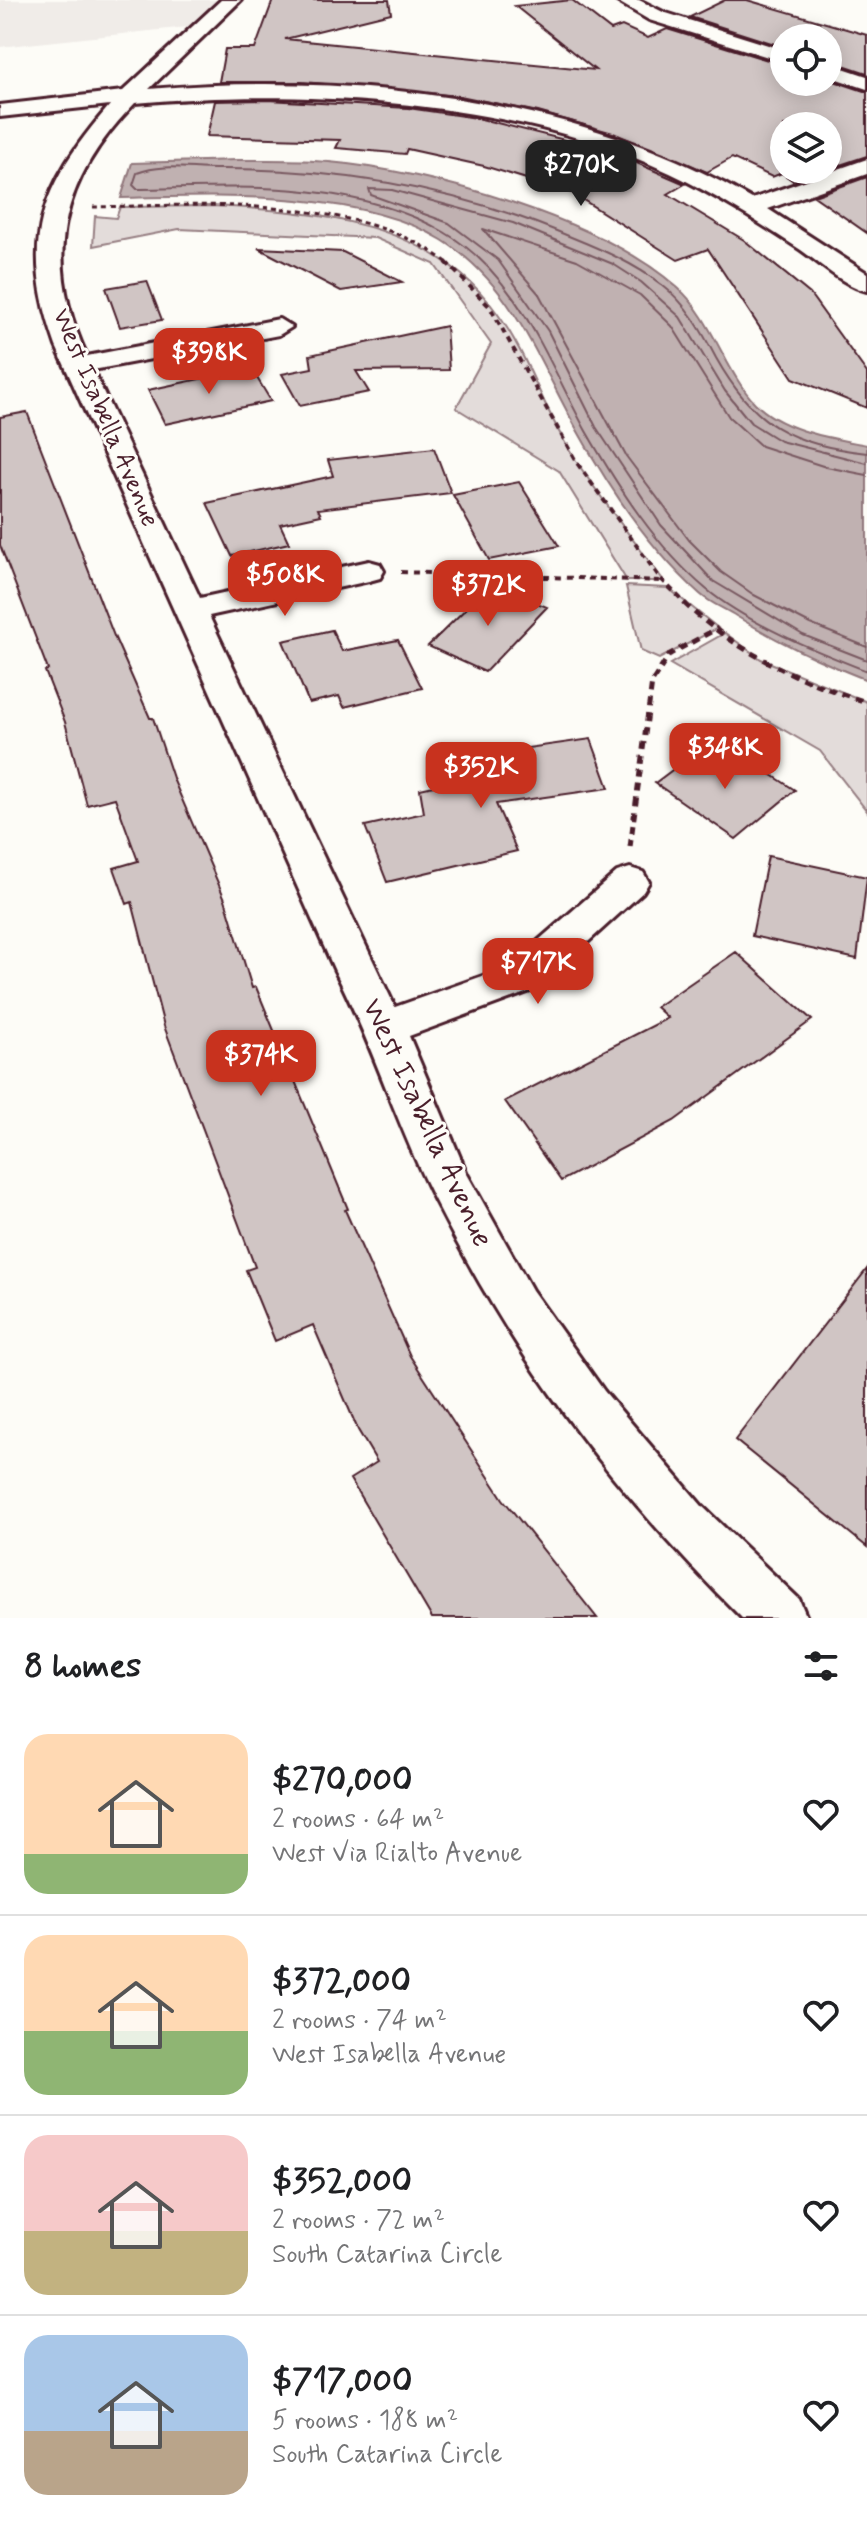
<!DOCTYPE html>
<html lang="en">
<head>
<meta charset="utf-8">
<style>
  :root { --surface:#fff; --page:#f2f2f2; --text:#202124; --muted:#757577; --line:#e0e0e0; --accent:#c8321e }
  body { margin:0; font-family:Mynerve,sans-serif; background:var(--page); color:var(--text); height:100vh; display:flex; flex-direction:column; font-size:30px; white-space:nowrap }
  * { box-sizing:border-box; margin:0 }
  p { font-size:26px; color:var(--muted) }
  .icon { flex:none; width:44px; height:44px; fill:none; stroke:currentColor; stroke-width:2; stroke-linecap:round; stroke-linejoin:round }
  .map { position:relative; height:1618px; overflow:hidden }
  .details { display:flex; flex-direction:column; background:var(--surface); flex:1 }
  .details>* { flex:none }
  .tools { position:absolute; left:770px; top:24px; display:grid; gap:16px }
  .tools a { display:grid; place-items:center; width:72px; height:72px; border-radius:50%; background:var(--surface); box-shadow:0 4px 20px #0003; font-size:40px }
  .price { position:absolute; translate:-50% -68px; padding:0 18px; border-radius:16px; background:var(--accent); color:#fff; font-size:26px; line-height:52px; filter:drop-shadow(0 2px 4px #0008) }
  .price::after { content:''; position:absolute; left:50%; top:48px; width:24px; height:18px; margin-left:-12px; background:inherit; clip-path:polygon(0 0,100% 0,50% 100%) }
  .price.on { background:#222; color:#fff }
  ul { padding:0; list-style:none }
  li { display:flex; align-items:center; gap:24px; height:200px; padding:0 24px }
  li+li { border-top:2px solid var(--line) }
  li span { display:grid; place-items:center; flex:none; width:224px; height:160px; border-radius:24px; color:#555 }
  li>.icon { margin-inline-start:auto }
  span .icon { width:96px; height:96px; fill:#fffc; stroke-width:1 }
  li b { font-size:34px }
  h2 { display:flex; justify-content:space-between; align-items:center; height:96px; padding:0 24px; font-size:34px }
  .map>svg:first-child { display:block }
  .built { fill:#f0ece8 }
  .green { fill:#e3dcda; stroke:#967e82; stroke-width:2 }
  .water { fill:#c0b1b1; stroke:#91777b; stroke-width:2 }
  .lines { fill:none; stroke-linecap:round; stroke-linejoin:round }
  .shore { stroke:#795961; stroke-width:2 }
  .building { fill:#d0c5c4; stroke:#4a1f2b; stroke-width:2 }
  .minor-casing { stroke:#4a1f2b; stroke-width:6 }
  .path-far2 { stroke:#4a1f2b; stroke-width:3; stroke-dasharray:5 4; stroke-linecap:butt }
  .path-far1 { stroke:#4a1f2b; stroke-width:4; stroke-dasharray:6 5; stroke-linecap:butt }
  .path { stroke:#4a1f2b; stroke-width:5; stroke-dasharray:8 6; stroke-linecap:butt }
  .minor { fill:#fdfcf7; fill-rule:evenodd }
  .labels { text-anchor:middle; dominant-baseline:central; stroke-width:6; stroke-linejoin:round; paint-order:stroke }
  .far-street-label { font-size:26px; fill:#4a1f2b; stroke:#fdfcf7 }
  .street-label { font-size:30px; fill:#4a1f2b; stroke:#fdfcf7 }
</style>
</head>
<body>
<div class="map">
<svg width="867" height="1618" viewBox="0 0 867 1618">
  <rect width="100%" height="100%" fill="#fdfcf7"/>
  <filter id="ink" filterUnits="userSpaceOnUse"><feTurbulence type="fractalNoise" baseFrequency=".0125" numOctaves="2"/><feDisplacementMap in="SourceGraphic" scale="16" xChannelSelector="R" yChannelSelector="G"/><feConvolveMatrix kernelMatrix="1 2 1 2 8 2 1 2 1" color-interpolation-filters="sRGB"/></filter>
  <g filter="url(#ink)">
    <path class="built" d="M 0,0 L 232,0 L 206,25 L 0,47 Z"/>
    <path class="green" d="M 212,206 C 315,211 432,221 497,313 C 528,355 543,408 571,453 C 599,497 633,539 664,581 L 627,581 L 559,471 L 456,408 L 491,344 L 434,264 L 375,238 L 179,229 L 93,246 L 95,216 L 116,218 L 120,207 Z
      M 626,586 L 668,588 L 718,628 L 659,659 L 641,651 Z
      M 725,633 L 761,659 L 867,702 L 867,811 L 820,751 L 670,664 Z"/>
    <path class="water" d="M 238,160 C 268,160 299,159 329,162 C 431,171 601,219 678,288 C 712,318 726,373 755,403 C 782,431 831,438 867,445 L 867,680 C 817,660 782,644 736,616 C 725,609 710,603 700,594 C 652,551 611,491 580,435 C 539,364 515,286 442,240 C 358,189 216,196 121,198 L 132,163 Z"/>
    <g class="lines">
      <path class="shore" d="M 867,453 C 791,444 754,426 716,358 C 702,331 687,304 662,285 C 635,264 603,250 571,237 C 457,188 339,168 215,169 C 189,169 162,163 137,173 L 133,185 L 137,189 C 238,187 353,179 444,232 C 518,275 547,360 586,431 C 618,487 656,547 706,589 C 748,624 816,651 867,671
        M 867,463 L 780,441 L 751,423 L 725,391 L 680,317 L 641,282 L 613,264 L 513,223 L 392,190 L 369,189 L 371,195 L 449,223 L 498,260 L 548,331 L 596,427 L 661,525 L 713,581 L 803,635 L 867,660
        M 867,475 L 826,467 L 761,446 L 729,417 L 672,326 L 640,295 L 577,260 L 483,229 L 539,294 L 626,456 L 689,540 L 721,572 L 754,595 L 810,624 L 867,647"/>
    </g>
    <path class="building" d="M 273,0 L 389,0 L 391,13 L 285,39 L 595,70 L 515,6 L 572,0 L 611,30 L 622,26 L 648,38 L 667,29 L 784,65 L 784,82 L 828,82 L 828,79 L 867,92 L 867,156 L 828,169 L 828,126 L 784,126 L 784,170 L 826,170 L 793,181 L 782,173 L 772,177 L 732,158 L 707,172 L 613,133 L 538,112 L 460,96 L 302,82 L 219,82 L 225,49 L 255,49 Z
      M 725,0 L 747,0 L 867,35 L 867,73 L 828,60 L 828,38 L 784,38 L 784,47 L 690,17 Z
      M 268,100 L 408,108 L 477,118 L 609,151 L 685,184 L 668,194 L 744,240 L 810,294 L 867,373 L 867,408 L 793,378 L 708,249 L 678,260 L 572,193 L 484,166 L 407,149 L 405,154 L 336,148 L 340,140 L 207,136 L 215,101 Z
      M 867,177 L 867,233 L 814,196 Z
      M 258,248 L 343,252 L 402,282 L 341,291 Z
      M 147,281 L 162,320 L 120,327 L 106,288 Z
      M 446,326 L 449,370 L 356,371 L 369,392 L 300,406 L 282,374 L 312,368 L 310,355 Z
      M 251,368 L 271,401 L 165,424 L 148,390 Z
      M 27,412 L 114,636 L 150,718 L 153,718 L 174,781 L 225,899 L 252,988 L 256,987 L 348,1209 L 345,1210 L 410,1356 L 503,1499 L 597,1618 L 432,1618 L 350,1479 L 377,1462 L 358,1430 L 313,1325 L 275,1341 L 246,1270 L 255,1267 L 164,1026 L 132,902 L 127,904 L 114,868 L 138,861 L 115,798 L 87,805 L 65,722 L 45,671 L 48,670 L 0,545 L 0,417 Z
      M 434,448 L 451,493 L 318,509 L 321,515 L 280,524 L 289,543 L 232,556 L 207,503 L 333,476 L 328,460 Z
      M 519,482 L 559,546 L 489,560 L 453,495 Z
      M 491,584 L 547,607 L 485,672 L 428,646 Z
      M 332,630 L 342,651 L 398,640 L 422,688 L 344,707 L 339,696 L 309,703 L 283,641 Z
      M 591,739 L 609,788 L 496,804 L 517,851 L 387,882 L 365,826 L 424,813 L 420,789 L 505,770 L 499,752 Z
      M 704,746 L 741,771 L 752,762 L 795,790 L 736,839 L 655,783 Z
      M 768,856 L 867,877 L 857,959 L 752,936 Z
      M 736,952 L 812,1020 L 674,1121 L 561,1181 L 505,1101 L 668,1018 L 656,1007 Z
      M 867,1269 L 867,1547 L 735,1440 Z"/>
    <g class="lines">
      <g class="minor-casing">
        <path id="minor" d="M 221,0 L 241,0 L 149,89 C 347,72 578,96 752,199 L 867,159 L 867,174 L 768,209 L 867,273 L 867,291 C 844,286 821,264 801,250 C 758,222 716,195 670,173 C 518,100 302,88 135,103 C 61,179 41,257 87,356 L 279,319 L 292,327 L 279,335 L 93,370 L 200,598 L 369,561 L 380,564 L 384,571 L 380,578 L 369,581 L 209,616 L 395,1007 L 508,967 L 617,872 L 630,868 L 643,872 L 649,882 L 643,892 L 536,989 L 409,1036 L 467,1174 L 532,1290 L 604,1391 L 702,1506 L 799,1599 L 807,1618 L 742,1618 C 611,1488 518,1364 434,1199 C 397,1126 373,1045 335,971 L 56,346 C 19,242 39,187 110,105 L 0,117 L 0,105 L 123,91 Z
          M 615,0 L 639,0 L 663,12 L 784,50 L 784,62 L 649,20 Z
          M 828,63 L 867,76 L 867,89 L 828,76 Z"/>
      </g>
      <path class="path-far2" d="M 93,207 C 197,205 364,194 449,264"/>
      <path class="path-far1" d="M 446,262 L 490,307 L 577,463 L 660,578 L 687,605
        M 401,572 L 663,581"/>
      <path class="path" d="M 684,603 C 735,651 801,682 867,702
        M 630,847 L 652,682 L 670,654 L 718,628"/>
      <use href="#minor" class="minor"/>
    </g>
  </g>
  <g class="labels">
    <g class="far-street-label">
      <text transform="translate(105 418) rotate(67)">West Isabella Avenue</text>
    </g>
    <g class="street-label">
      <text transform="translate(427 1123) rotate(65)">West Isabella Avenue</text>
    </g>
  </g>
</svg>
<div class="tools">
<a><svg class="icon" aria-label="locate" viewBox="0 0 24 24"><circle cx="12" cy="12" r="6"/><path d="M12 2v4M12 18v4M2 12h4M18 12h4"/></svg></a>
<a><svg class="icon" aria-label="layers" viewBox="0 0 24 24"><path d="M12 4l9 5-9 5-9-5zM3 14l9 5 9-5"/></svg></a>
</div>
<b class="price on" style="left:581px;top:208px">$270K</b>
<b class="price" style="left:209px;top:396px">$398K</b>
<b class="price" style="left:285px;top:618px">$508K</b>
<b class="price" style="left:488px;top:628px">$372K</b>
<b class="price" style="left:725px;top:791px">$348K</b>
<b class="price" style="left:481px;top:810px">$352K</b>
<b class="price" style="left:538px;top:1006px">$717K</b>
<b class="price" style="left:261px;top:1098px">$374K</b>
</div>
<section class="details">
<h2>8 homes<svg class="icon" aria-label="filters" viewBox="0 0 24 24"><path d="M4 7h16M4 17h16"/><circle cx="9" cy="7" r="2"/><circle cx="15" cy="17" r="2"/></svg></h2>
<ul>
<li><span style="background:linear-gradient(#ffd9b3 75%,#8fb573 0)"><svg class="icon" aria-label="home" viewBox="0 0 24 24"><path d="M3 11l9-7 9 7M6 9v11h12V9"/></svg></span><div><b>$270,000</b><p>2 rooms · 64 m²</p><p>West Via Rialto Avenue</p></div><svg class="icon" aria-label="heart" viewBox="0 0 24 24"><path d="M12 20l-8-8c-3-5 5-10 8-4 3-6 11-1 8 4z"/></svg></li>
<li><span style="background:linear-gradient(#ffd9b3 60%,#8fb573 0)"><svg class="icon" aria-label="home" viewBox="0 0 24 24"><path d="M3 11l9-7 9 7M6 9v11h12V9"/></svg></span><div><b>$372,000</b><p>2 rooms · 74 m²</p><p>West Isabella Avenue</p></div><svg class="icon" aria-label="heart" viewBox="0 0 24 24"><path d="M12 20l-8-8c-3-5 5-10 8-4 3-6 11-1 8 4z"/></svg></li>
<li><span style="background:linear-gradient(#f6c9c9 60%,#c2b280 0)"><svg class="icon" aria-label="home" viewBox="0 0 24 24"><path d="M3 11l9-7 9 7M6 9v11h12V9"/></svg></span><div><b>$352,000</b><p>2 rooms · 72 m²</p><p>South Catarina Circle</p></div><svg class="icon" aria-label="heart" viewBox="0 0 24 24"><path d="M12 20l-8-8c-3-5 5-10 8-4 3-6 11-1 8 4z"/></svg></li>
<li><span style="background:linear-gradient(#a9c7e8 60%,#b9a48a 0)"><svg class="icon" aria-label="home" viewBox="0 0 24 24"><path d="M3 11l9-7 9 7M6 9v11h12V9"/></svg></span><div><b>$717,000</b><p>5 rooms · 188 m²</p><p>South Catarina Circle</p></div><svg class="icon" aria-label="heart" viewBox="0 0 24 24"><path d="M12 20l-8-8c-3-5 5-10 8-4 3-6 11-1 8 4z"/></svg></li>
</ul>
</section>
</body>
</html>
